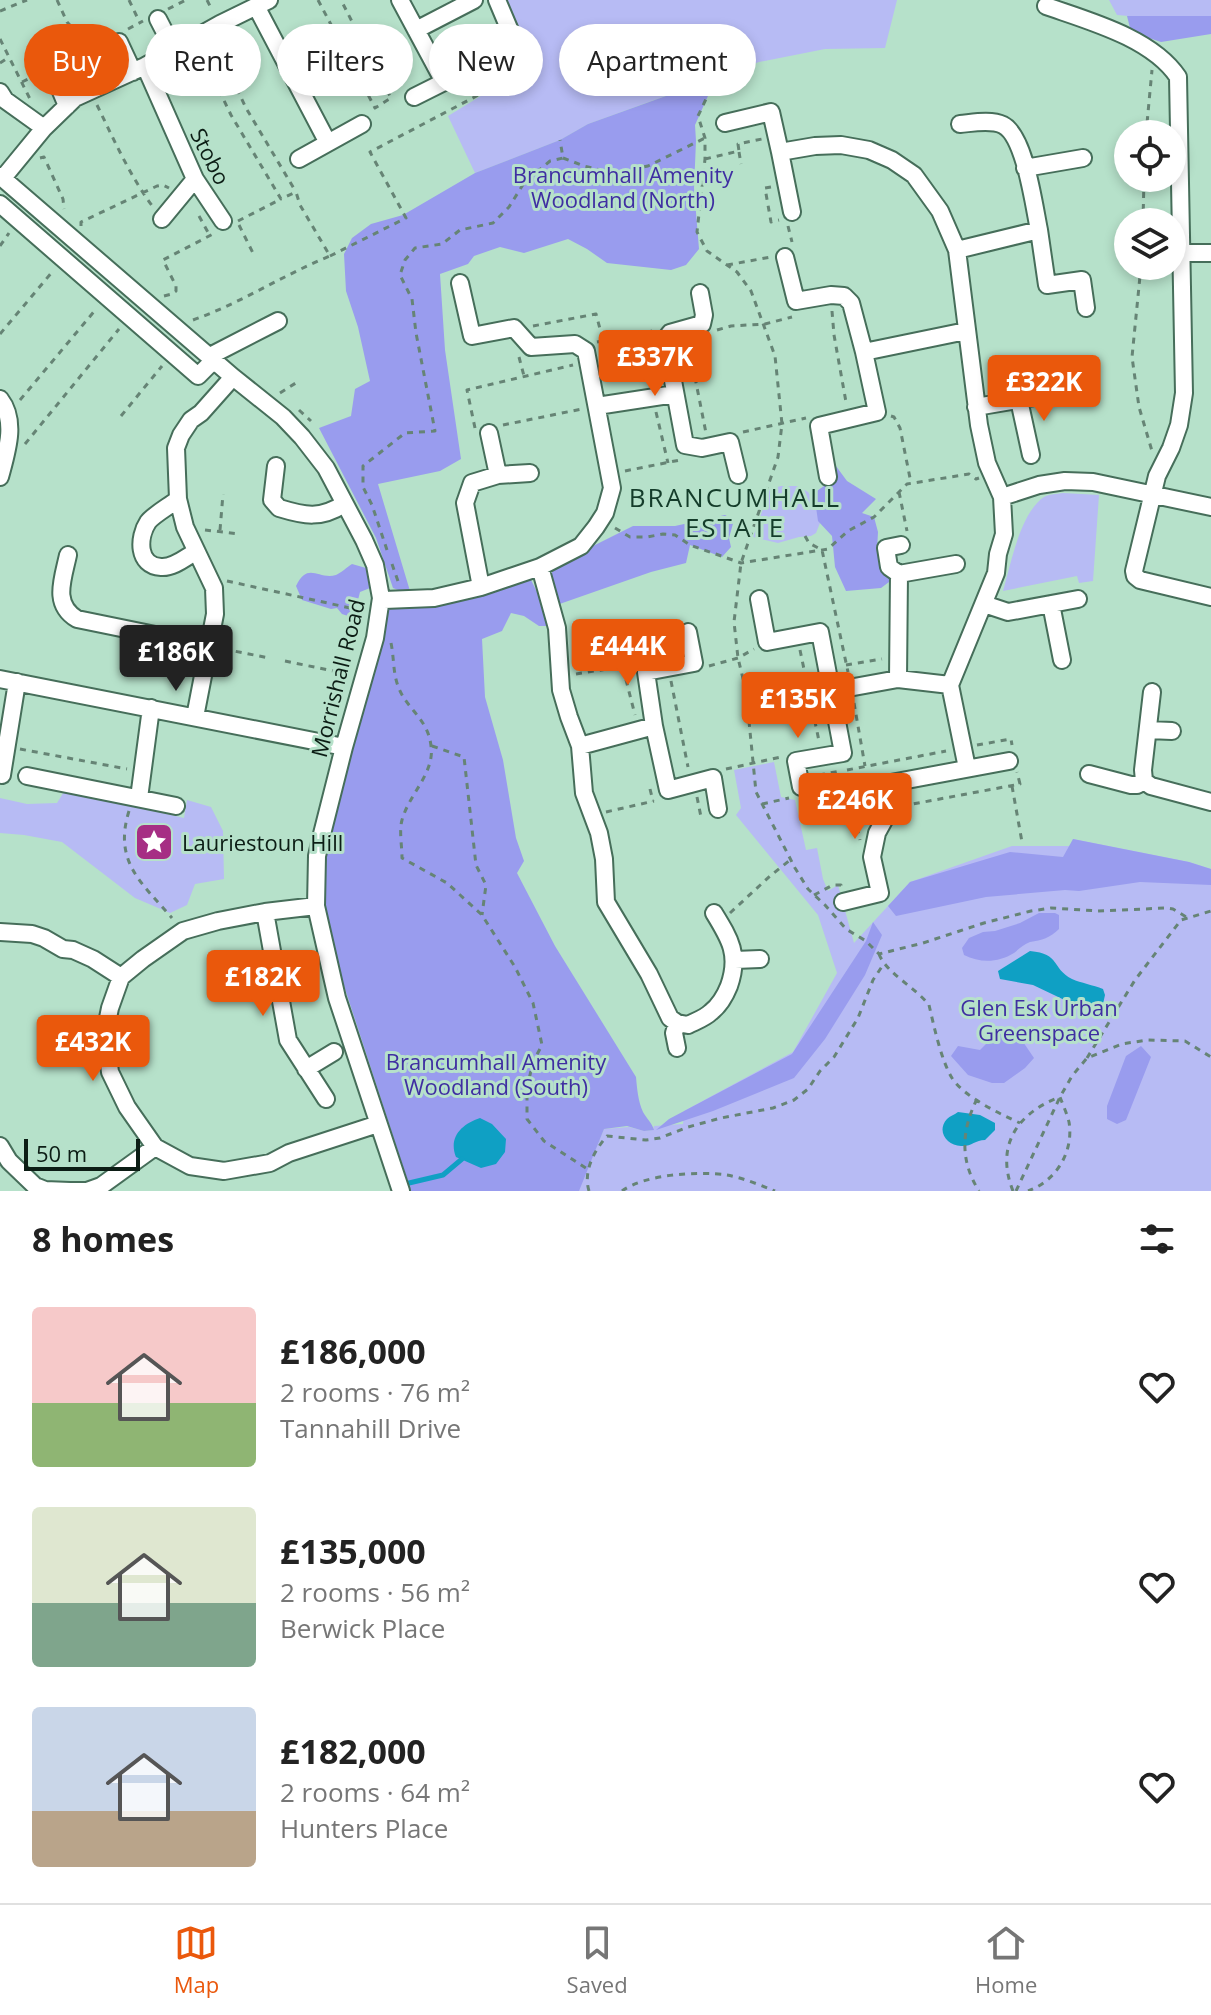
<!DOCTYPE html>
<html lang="en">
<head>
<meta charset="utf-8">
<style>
  :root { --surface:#fff; --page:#f2f2f2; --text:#222; --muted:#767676; --line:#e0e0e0; --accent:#ea580c }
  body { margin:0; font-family:"Open Sans",sans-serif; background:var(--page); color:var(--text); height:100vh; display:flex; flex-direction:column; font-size:30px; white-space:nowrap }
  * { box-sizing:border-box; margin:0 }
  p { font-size:26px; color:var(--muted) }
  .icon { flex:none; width:44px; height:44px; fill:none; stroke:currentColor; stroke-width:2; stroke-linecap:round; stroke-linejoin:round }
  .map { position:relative; height:1191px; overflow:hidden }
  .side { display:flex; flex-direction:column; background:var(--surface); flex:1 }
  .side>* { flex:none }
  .hud { position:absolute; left:24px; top:24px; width:800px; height:72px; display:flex; gap:16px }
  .controls { position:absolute; left:1114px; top:120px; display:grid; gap:16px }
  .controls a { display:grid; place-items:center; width:72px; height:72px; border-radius:50%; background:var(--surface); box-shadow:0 4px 12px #0003; font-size:40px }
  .scale { position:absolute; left:24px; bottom:20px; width:116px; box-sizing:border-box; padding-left:8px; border:4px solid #0c1d15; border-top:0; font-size:22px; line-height:28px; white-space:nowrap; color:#0c1d15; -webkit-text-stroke:6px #b6e1ca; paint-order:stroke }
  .price { position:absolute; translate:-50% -68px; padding:0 18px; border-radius:8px; background:var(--accent); color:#fff; font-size:26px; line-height:52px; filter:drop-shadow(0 2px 4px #0008) }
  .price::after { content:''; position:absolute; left:50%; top:48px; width:24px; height:18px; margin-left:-12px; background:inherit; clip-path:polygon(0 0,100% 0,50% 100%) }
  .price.active { background:#222; color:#fff }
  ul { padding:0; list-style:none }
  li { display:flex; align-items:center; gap:24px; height:200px; padding:0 32px }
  li span { display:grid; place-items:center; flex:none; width:224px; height:160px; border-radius:8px; color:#555 }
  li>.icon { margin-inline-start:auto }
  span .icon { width:96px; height:96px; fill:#fffc; stroke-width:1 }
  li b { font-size:34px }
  h2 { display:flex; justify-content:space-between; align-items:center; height:96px; padding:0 32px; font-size:34px }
  .tag { padding:0 28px; border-radius:36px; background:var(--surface); box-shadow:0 4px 12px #0003; font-size:28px; line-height:72px }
  .tag.active { background:var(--accent); color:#fff }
  .dock { display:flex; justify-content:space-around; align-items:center; height:112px; border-top:2px solid var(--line); background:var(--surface); font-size:22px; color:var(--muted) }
  .dock a { display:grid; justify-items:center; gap:4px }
  .dock .active { color:var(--accent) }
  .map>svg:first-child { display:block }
  .green { fill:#b7bbf4 }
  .forest { fill:#999cee }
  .water { fill:#0fa0c4 }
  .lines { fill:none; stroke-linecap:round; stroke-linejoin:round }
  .stream { stroke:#0fa0c4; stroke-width:5 }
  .minor-casing { stroke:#466e5a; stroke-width:20 }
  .path { stroke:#668475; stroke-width:3; stroke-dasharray:6 6; stroke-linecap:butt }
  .minor { stroke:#fff; stroke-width:16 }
  .labels { text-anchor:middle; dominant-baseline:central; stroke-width:6; stroke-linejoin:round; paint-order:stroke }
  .street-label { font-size:22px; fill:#0c1d15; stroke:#b6e1ca }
  .park-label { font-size:22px; fill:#3f2ea2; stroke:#b6e1ca }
  .poi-label { font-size:22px; fill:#0c1d15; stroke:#b6e1ca; text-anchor:start }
  .quarter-label { font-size:26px; letter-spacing:2px; fill:#143c2a; stroke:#b6e1ca }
</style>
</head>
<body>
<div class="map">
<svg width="1211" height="1191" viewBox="0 0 1211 1191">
  <rect width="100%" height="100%" fill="#b6e1ca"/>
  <path class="green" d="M 507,0 L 897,0 L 885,48 L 825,49 L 759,62 L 588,124 L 560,140 L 475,173 L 448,116 L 535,63 Z
    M 1109,0 L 1211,0 L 1211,23 L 1117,15 Z
    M 781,486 L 798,486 L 808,492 L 815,501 L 820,523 L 816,533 L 811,536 L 799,537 L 778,543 L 753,537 L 770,489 Z
    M 1063,493 L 1099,495 L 1093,581 L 1079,583 L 1077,576 L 1003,591 C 1011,564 1020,513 1044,497 C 1049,494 1057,494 1063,493 Z
    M 774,762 L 781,797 L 795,800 L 806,850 L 817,848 L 823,879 L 828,891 L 838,885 L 854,943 L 910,882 L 1012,846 L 1072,846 L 1073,839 L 1189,862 L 1211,869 L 1211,1191 L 578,1191 L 604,1129 L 629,1127 L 645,1131 L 653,1130 L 654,1126 L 683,1124 L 684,1111 L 793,1052 L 837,973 L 818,915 L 736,815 L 741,808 L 734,770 Z
    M 65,790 L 184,818 L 187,800 L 211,807 L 223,831 L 224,879 L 195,884 L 187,905 L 170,913 L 135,898 L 62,842 L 24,835 L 0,833 L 0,798 L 27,804 L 57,803 Z"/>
  <path class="forest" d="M 1127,16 L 1211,16 L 1211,34 L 1161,42 L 1131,32 Z
    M 716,78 L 695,125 L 696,141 L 694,188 L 699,249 L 686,265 L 671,270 L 607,263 L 587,249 L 568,239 L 524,253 L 500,247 L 474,256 L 468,264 L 440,274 L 445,350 L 461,459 L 440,471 L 378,484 L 410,591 L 401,591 L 393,588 L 376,538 L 319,428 L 351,416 L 355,389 L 370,381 L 358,327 L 346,291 L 344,254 L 352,238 L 371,224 L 403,215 L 475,173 L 560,140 L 588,124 Z
    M 830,458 L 847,481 L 876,499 L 862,513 L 874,517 L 878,532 L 877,550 L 889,561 L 889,582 L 881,588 L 846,591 L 835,567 L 832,536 L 818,521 L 814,493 L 824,486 Z
    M 725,515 L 734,520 L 729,538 L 731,547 L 722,557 L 690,545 L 686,563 L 651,572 L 551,607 L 552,572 L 558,559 L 579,553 L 633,526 L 675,526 Z
    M 352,564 L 366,568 L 370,579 L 370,588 L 360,592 L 356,608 L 351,617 L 342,614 L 337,608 L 331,609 L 302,600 L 296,586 C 308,561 318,580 336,575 C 341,573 347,567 352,564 Z
    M 527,572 L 554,626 L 539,626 L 524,616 L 511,613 L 502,631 L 482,639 L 485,697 L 503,760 L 516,838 L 524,861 L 517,873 L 555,946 L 636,1077 C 637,1088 638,1101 643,1112 C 647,1119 652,1123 654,1130 L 644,1131 L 627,1126 L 604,1129 L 579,1191 L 411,1191 L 332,949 L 317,877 L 384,600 Z
    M 1073,839 L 1189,862 L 1211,869 L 1211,885 L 1140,882 L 1079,891 L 1065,890 L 986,897 L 896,916 L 888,906 L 910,882 L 1010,852 L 1063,857 Z
    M 1039,913 L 1055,913 L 1059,915 L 1059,929 C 1050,938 1042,940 1030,942 C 1024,944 1019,949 1014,953 C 998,963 980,963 964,955 L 962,948 L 969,938 L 983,932 L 995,931 L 1020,923 Z
    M 873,922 L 882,935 L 865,975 L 825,1039 L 794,1078 L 713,1111 L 656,1130 L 669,1119 L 792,1054 L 866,941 Z
    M 999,1031 L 1017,1033 L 1034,1058 L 1025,1068 L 1004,1083 L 992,1083 L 968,1075 L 951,1056 L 958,1046 L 980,1050 Z
    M 1141,1046 L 1151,1057 L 1126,1120 L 1117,1124 L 1107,1119 L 1107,1106 L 1126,1056 Z"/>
  <path class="water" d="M 1030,951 C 1061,954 1051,968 1072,979 C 1081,983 1093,985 1103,989 L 1105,995 L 1103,1004 L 1094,1009 L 1075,1005 L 1033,985 L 1000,979 L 998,971 Z
    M 958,1112 L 980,1115 L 995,1123 L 995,1130 L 985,1140 C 975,1140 971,1147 961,1146 C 947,1146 936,1131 947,1119 C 950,1116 954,1115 958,1112 Z
    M 480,1118 L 492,1124 L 506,1139 L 505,1152 L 496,1164 L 481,1168 L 456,1157 C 448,1137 462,1124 480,1118 Z"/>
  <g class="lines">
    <path class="stream" d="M 409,1183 L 443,1175 L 462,1159"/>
    <g class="minor-casing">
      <path id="minor" d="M 400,0 L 444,82 L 414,97
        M 1046,6 C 1089,21 1152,38 1178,77 L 1184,393 L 1179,425 L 1171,448 L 1157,476 L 1134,571 L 1135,576 L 1140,580 L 1211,597
        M 257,8 L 328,143
        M 158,19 L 174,50
        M 416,30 L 474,0
        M 119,42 L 133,72
        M 145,66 L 195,179 L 223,221
        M 488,69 L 501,72 L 516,61 L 519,52 L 497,0
        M 54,75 L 67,106
        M 0,92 L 5,100 L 44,128
        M 725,123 L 771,112 L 780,152 L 815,146 L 841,145 L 869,150 L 892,160 L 914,175 L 940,211 L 957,250 L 979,425 L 987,463 L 1002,497 L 1004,534 L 998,554 L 996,573 L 950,685 L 967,768
        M 780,152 L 792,212
        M 299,159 L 362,124
        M 1025,168 L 1083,158
        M 0,176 L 233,377 L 283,417 L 302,437 L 326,468 L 364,540 L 375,565 L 381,598 L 375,638 L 344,747 L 322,834 L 317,856 L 316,906 L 337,998 L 401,1191
        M 3,178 L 44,128 L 75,98 L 145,66 L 220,24 L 269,0
        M 0,204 L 198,376 L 214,360
        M 162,219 L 195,179
        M 1039,230 L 1047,285 L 1082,280 L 1086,308
        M 957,250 L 1039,230 C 1034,206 1025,136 1003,125 C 991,119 972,123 960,124
        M 1181,253 L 1211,253
        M 785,257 L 796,301 L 831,295 L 844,296 L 851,303 L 864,352 L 966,331
        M 700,293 L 704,315 L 702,324 L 670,333 L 667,337 L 666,343 L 685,445 L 702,448 L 730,442 L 738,475
        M 210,356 L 278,321
        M 0,399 C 17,421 7,451 0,477
        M 1019,400 L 1031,455
        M 597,406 L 675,394
        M 976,407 L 1087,388
        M 489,433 L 498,475
        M 276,466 L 272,500 L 279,508 C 305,516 321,519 344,504
        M 828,477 L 819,426 L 877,412 L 864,352
        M 1002,497 L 1039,485 L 1065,481 L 1093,482 L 1211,507
        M 178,499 C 171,505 153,515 148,522 C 138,537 137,566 161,567 C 173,568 185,558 195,552
        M 68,555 C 63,579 52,604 77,619 L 209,646
        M 540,567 L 557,628 L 561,690 L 569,717 L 580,746 L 584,793 L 599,833 L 604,859 L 606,902 L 649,974 L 670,1018 L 677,1023 L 688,1025 C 696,1021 705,1018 711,1012 C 720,1005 725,996 729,986 C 740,955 730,939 714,913
        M 899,574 L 889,567 L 886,548 L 901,545
        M 481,587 L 465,503 L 472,483 L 498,475 L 530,473
        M 381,598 L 384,600 L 434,598 L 481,587 L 540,567 L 581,546 L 596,527 L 605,513 L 612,488 L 586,351 L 575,344 L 531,347 L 514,328 L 472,336 L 460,283
        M 759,599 L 767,642 L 820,632 L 843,753 L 796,761 L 801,787
        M 984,604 L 1008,612 L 1078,599
        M 1051,604 L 1062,660
        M 0,679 L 344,747
        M 898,679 L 899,574 L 956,564
        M 832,691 L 898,679 L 950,685
        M 1152,692 L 1143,770 L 1144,781 L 1151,786 L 1211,802
        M 195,717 L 215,614 L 214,588 L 185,527 L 178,499 L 176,448 L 181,435 L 191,420 L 201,413 L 233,377
        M 654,726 L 668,790 L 713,778 L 718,809
        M 1148,730 L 1172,731
        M 580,746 L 654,726 L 646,672 L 694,663 L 688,632
        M 0,774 L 2,775 L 17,682
        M 1089,774 L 1131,785 L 1137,785 L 1144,781
        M 27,776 L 176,806
        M 848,791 L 1009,761
        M 139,798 L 151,708
        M 843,902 L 880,893 L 872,857 L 877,833 L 888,813 L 882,785
        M 316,906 L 265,912 L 218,921 L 183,931 L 143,959 L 121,977 L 110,1008 L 105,1033 L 110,1072 L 127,1107 L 155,1147 L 190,1166 L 224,1171 L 270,1163 L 289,1153 L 378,1124
        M 265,912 L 288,1040 L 326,1099
        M 0,932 L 32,934 L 44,938 L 63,949 L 73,950 L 93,959 L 121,977
        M 735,960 L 760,959
        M 677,1023 L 674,1033 L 677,1048
        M 306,1069 L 334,1052
        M 0,1146 L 9,1161 L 35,1186 L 45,1190 L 70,1191 L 87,1191 L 101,1186 L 155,1147"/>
    </g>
    <path class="path" d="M 57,0 L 67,22 L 91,47
      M 129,0 L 140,23
      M 207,0 L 212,10
      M 318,0 L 375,108 L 391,98 L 341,0
      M 168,9 L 186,0
      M 0,11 L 27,0
      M 128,29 L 143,21
      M 0,39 L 30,99
      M 216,45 L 246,108 L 296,192
      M 0,63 L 9,57
      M 60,63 L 104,41
      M 716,78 L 698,116 L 705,138 L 705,159 L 697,232 L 707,251 L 737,272 L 751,291 L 775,356 L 782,424 L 778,457 L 741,563 L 734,622 L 738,658 L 746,691 L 756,792 L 795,868 L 808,889 L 825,905 L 846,929 L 866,941 L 879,954 L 923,943 L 984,923 L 1031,911 L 1051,908 L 1098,911 L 1166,908 L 1173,909 L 1188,918
      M 22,82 L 39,74
      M 97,105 C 114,140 130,176 153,207
      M 1146,134 L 1152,70
      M 739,152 L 741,164
      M 40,158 L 44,157 L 63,199 L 64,209
      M 563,158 L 584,166 L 612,173 L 648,166 L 705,138
      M 705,159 L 739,151 L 738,144 L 762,139
      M 771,187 L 765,188 L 771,222 L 779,220
      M 199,216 L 210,236
      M 238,221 L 281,199
      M 1143,222 L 1144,178
      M 239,225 L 253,253
      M 81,226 L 81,222 L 157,186 L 163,185 L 169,188
      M 788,226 L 792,242
      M 0,246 L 9,233
      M 330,256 L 406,218 L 370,152 L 486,91
      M 727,265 L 771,257
      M 1141,266 L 1132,357 L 1139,407 L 1152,451
      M 164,296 L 172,294 L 176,291 L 176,286 L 163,260 L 213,234
      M 832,311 L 834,335 L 846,402
      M 193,320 C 241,303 283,275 330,256 L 300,205 L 296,192 L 281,199 L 231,115 L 201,53
      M 533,326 L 596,314 L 603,340
      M 717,330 L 731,326 L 765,324 L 792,317
      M 0,334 L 53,271
      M 597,342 L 640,333
      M 688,342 L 706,433
      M 519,357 L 524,376
      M 650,381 L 640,333 L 652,331
      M 280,393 L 299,381
      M 20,400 L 97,308
      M 299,410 L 311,421
      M 656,412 L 668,463
      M 121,416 L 162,366
      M 891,416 L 894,417 L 900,428 L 911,483
      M 503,425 L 582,409
      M 475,428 L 467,390 L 573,365
      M 743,432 L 806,418
      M 25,444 L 119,329
      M 625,471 L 680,460
      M 899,492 L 907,531
      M 615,528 L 630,537 L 647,537 L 663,534 L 675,535 L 690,545 L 741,563 L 828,549 L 848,531 L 874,517 L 907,484 L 969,474 L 976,479 L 979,478
      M 205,530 L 240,534
      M 220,530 L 223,494
      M 805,536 L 809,543 L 822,550 L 848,672
      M 387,550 L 372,505 L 363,487 L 363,466 L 405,433 L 435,431 L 416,333 L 412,299 L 400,275 L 405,260 L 415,248 L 442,244 L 460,230 L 493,223 L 509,207 L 524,183 L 550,161 L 563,158 L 560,140
      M 392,564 L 399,584
      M 227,581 L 364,611
      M 391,643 C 394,657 393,673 398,686 C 406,709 428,718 431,746 C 435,773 409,794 402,820 C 399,831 402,846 402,858 L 447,883 L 482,915 L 515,967 L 533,1003 L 542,1045 L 533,1062 L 527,1088 L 527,1119 L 544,1141 L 589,1170
      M 224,649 L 269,658
      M 800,650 L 819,741
      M 668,653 L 665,628 L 673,628
      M 285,661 L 348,674
      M 846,665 L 882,659
      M 709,666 L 738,658 L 754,649
      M 623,668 L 635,715
      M 576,674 L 632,665
      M 671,681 L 688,767
      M 854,703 L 865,766
      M 977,745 L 1011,739 L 1012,745
      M 432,746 L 464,757 L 476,865 L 486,885 L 482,915
      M 20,749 L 127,769
      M 726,769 L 781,757
      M 847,770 L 946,751
      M 819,775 L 840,771 L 841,778
      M 1012,786 L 1022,842
      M 650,789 L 653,801
      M 816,792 L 821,791 L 819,775
      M 697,797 L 701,817
      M 762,804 L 789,798
      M 850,805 L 852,807 L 860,840
      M 902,806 L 1020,784 L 1017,772
      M 129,811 C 113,862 142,883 172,918
      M 606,812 L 654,801
      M 814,895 L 833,885 L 841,885 L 841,888
      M 730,913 L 770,876 L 790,860
      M 879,954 C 886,973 915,987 929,1005 C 934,1026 941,1060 952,1078 C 964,1097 1000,1114 1020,1123
      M 1087,1058 L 1135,980 L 1181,920 L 1211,911
      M 977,1099 C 961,1131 960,1161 979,1191
      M 589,1191 C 583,1171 594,1151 607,1136 L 646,1140 L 660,1138 L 688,1127 L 721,1118 L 773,1108 L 794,1100 L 808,1089 L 820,1071 L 834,1057 L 858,1018 L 873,980 L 883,965
      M 622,1191 C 645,1174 699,1171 727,1175 C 743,1178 760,1185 775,1191
      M 1013,1191 C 995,1146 1017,1113 1060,1097 C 1063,1105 1067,1114 1069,1122 C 1074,1152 1056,1181 1028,1191
      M 1016,1191 L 1060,1097 L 1072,1076 L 1087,1058 L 1122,1044 L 1147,1040 L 1185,1041 L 1211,1057"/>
    <use href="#minor" class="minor"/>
  </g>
  <defs>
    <g id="sight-square" transform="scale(2)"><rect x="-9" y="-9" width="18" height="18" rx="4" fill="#a62e84" stroke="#b6e1ca"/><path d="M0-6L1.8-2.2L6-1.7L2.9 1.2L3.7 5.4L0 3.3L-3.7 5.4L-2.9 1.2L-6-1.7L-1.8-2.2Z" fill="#fff"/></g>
  </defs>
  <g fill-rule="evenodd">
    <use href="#sight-square" x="154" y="842"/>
  </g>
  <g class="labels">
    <g class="street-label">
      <text transform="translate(211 156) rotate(63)">Stobo</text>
      <text transform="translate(337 678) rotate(-76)">Morrishall Road</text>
    </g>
    <g class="park-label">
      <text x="623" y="174">Brancumhall Amenity<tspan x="623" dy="25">Woodland (North)</tspan></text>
      <text x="1039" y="1007">Glen Esk Urban<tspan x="1039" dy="25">Greenspace</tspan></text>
      <text x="496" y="1061">Brancumhall Amenity<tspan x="496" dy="25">Woodland (South)</tspan></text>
    </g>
    <g class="poi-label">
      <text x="182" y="842">Lauriestoun Hill</text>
    </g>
    <g class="quarter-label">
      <text x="735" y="497">BRANCUMHALL<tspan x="735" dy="30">ESTATE</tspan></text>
    </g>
  </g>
</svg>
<div class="controls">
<a><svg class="icon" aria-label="locate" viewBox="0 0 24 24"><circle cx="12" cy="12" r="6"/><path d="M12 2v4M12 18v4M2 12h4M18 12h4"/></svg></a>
<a><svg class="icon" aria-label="layers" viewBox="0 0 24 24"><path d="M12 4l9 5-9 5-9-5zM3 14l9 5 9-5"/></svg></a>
</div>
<div class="scale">50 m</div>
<b class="price" style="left:655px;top:398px">£337K</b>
<b class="price" style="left:1044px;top:423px">£322K</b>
<b class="price" style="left:628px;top:687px">£444K</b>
<b class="price active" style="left:176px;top:693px">£186K</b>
<b class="price" style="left:798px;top:740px">£135K</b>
<b class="price" style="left:855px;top:841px">£246K</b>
<b class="price" style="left:263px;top:1018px">£182K</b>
<b class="price" style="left:93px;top:1083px">£432K</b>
<div class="hud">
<a class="tag active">Buy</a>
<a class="tag">Rent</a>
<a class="tag">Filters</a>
<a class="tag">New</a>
<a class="tag">Apartment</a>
</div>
</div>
<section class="side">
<h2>8 homes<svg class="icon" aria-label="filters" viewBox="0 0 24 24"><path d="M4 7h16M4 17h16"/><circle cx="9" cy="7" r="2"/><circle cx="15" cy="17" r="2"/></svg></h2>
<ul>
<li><span style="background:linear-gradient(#f6c9c9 60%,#8fb573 0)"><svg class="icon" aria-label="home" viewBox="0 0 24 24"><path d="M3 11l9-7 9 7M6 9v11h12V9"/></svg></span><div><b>£186,000</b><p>2 rooms · 76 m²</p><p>Tannahill Drive</p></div><svg class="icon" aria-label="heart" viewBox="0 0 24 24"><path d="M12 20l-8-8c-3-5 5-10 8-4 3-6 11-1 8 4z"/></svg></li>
<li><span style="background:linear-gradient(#dfe7d0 60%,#7fa58c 0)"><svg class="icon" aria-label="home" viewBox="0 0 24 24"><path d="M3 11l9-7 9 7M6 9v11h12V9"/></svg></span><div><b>£135,000</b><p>2 rooms · 56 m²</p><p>Berwick Place</p></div><svg class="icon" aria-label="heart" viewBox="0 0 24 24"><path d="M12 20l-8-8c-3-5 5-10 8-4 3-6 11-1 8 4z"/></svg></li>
<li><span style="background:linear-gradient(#c9d6e8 65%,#b9a48a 0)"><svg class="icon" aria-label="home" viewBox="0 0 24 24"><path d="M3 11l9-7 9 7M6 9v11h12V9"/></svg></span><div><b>£182,000</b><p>2 rooms · 64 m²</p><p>Hunters Place</p></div><svg class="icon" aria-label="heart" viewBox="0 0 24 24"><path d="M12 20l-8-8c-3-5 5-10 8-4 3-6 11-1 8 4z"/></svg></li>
</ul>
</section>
<nav class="dock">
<a class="active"><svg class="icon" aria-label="map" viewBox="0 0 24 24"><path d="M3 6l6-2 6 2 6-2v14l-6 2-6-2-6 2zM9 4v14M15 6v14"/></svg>Map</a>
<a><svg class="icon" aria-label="saved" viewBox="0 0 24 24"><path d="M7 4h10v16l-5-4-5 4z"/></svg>Saved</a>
<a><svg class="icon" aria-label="home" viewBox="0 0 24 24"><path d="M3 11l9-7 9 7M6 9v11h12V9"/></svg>Home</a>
</nav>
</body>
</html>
